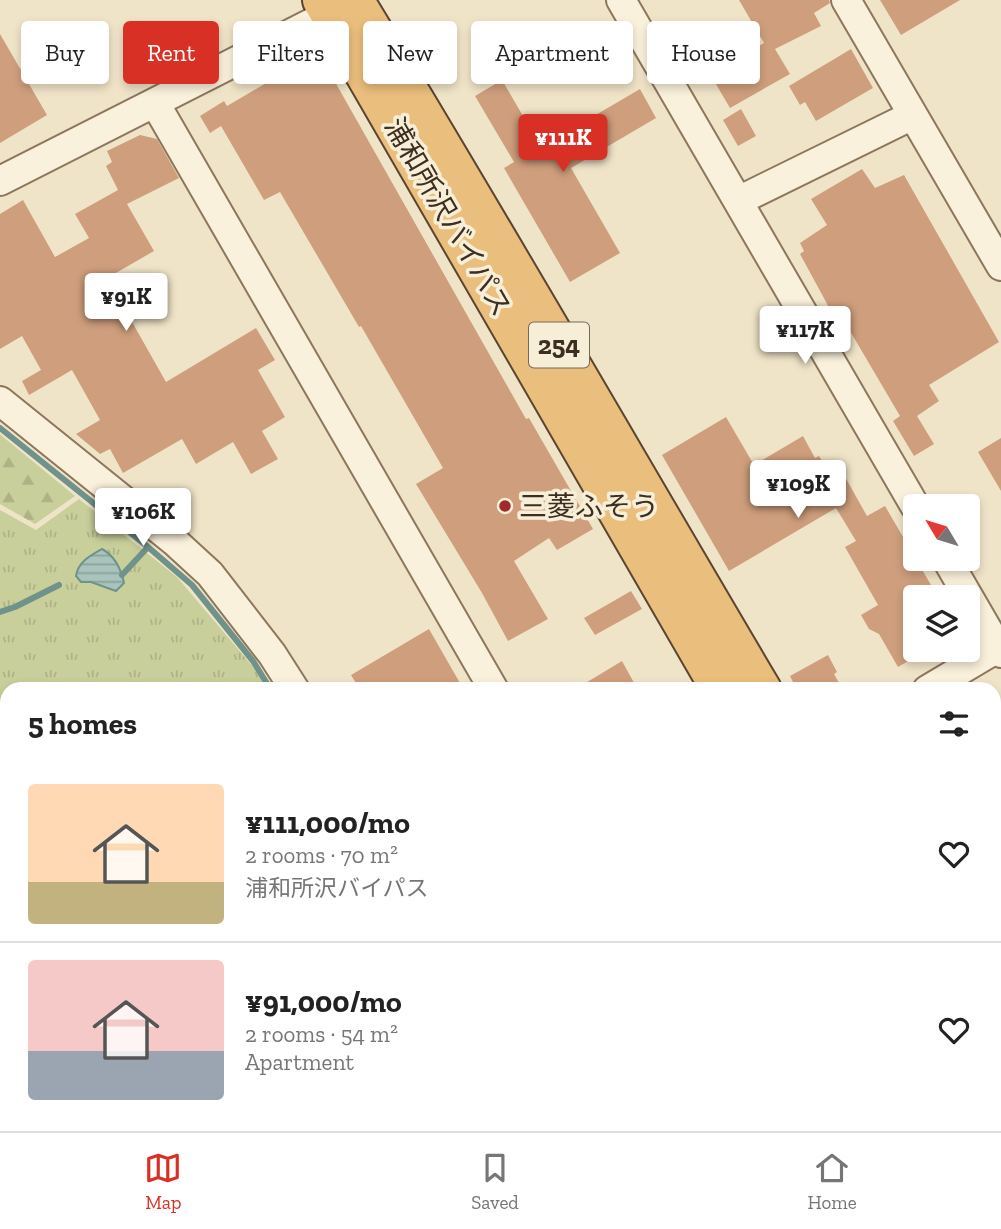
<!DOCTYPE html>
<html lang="en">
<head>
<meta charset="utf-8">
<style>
  :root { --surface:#fff; --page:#f2f2f2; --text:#222; --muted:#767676; --line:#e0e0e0; --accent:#d93025 }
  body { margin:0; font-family:"Zilla Slab","Noto Sans JP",serif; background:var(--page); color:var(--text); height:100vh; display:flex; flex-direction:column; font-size:26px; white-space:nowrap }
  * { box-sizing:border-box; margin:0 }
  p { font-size:23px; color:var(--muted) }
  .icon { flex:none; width:38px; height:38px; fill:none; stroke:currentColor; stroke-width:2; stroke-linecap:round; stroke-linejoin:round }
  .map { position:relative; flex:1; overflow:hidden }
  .drawer { position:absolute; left:0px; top:682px; width:1001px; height:450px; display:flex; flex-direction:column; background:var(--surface); border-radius:21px 21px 0 0; box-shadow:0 4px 10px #0003 }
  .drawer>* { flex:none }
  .guide { position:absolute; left:21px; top:21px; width:959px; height:63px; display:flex; gap:14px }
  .needle { width:46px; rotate:308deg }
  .controls { position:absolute; left:903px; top:494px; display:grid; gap:14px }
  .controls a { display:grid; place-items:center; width:77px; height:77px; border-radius:7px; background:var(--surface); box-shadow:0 4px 10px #0003; font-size:35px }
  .price { position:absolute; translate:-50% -60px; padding:0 16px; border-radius:7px; background:#fff; color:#222; font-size:23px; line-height:46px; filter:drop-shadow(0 2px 4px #0008) }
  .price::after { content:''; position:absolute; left:50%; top:42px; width:21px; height:16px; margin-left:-10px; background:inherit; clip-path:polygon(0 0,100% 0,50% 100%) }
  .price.current { background:var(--accent); color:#fff }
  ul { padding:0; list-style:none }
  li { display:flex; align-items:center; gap:21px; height:175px; padding:0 28px }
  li+li { border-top:2px solid var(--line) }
  li span { display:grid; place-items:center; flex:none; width:196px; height:140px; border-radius:7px; color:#555 }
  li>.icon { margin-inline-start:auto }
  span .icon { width:84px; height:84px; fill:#fffc; stroke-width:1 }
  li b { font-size:30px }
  h2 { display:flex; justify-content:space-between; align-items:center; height:84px; padding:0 28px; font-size:30px }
  .chip { padding:0 24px; border-radius:7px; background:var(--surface); box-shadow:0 4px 10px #0003; font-size:24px; line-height:63px }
  .chip.current { background:var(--accent); color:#fff }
  .dock { display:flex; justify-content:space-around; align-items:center; height:98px; border-top:2px solid var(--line); background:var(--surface); font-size:19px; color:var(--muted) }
  .dock a { display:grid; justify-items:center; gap:4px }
  .dock .current { color:var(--accent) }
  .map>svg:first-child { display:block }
  .forest { fill:url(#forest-firs) }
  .park { fill:url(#park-tufts) }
  .water { fill:url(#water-rules); stroke:#6f938a; stroke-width:2 }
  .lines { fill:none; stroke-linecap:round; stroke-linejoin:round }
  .stream { stroke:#6f938a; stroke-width:6 }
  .building { fill:#cf9f7d }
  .minor-casing { stroke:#8d765c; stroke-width:26 }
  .tertiary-casing { stroke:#8d765c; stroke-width:32 }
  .trunk-casing { stroke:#5b4430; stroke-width:42 }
  .minor { stroke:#faf1dc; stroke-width:23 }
  .tertiary { stroke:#faf1dc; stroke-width:28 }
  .trunk { stroke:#eabe7c; stroke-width:38 }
  .poi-dot { fill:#9e2a2b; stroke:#f7eed8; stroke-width:2.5 }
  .labels { text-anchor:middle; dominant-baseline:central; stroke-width:7; stroke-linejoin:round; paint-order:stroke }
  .shield { fill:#f7eed8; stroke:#756857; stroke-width:2 }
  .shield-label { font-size:26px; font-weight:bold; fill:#3d2e20 }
  .street-label { font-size:28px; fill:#3d2e20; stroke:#f7eed8 }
  .poi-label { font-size:28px; fill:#3d2e20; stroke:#f7eed8; text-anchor:start }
</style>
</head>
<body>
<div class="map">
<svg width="1001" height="1131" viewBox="0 0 1001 1131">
  <defs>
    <pattern id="forest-firs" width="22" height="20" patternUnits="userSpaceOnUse" patternTransform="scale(1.75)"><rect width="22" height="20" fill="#c9cf9b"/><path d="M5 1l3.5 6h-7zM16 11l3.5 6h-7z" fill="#aeb285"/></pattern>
    <pattern id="park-tufts" width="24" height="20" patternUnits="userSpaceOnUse" patternTransform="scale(1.75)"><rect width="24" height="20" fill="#c9cf9b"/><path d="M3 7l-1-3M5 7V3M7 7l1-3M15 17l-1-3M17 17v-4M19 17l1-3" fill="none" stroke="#aeb285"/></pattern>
    <pattern id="water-rules" width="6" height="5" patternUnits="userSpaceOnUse" patternTransform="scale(1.75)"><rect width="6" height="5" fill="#a9c4bc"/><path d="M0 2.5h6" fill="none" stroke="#8ba098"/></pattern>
  </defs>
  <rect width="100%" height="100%" fill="#f0e4c8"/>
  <path class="forest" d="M 0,434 L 2,436 L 75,496 L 35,524 L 0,504 Z"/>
  <path class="park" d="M 79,499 L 177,577 L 272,689 L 7,690 L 7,722 L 0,722 L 0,510 L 36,530 Z"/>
  <path class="water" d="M 102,549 C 115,556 121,569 124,583 L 116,591 L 91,582 L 81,582 L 76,576 C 78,562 91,555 102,549 Z"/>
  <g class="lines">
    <path class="stream" d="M 0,428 L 148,547 L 192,585 L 253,661 L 271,690
      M 122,575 L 148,547
      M 0,612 L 15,607 L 59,585"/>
  </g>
  <path class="building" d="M 739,0 L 829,0 L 830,3 L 814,13 L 821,26 L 775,49 L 790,74 L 730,108 L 710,74 L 764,43 Z
    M 880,0 L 960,0 L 901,35 Z
    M 0,34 L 47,115 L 0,143 Z
    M 851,49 L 873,88 L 816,121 L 805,102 L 800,105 L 789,86 Z
    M 304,61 L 326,66 L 526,419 L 529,418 L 593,529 L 557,550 L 549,538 L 514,561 L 548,619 L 508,641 L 482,593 L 416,484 L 443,468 L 361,326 L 359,327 L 280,192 L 264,200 L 221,126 L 210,133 L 200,116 L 224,101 L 227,106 Z
    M 502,80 L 541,147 L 640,89 L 656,118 L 571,168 L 620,253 L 570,282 L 504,168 L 514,162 L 475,96 Z
    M 741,109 L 756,136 L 738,146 L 723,120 Z
    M 140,135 L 157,139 L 179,178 L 127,204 L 154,251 L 109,277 L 112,282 L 110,283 L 166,382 L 256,328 L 275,360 L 258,370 L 285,417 L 262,431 L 278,459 L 251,474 L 233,442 L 196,464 L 182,439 L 123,473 L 110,449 L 100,454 L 76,434 L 100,420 L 72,370 L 29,395 L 22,381 L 41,370 L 22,336 L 0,349 L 0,214 L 23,200 L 55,257 L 89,238 L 75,214 L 118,190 L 106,166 L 112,162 L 107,151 Z
    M 862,169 L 875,188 L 904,175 L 999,342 L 929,385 L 939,401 L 917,416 L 934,444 L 914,456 L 893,421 L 900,416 L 850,331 L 845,337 L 800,254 L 804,251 L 800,243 L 827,225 L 811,199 Z
    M 726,417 L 754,465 L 803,436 L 815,458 L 819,456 L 830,474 L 840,468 L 867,516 L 885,506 L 938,597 L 915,597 L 915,657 L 898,667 L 879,634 L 869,629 L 861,615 L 878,605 L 845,547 L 856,541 L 836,508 L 729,571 L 662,455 Z
    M 1001,438 L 1001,491 L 978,452 Z
    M 631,591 L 642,609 L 595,635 L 584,618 Z
    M 429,629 L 464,690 L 360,690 L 351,675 Z
    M 828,655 L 837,672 L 834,674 L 843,690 L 797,690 L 790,676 Z
    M 622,661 L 638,690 L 574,690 Z"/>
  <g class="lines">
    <g class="minor-casing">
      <path id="minor" d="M 0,814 L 7,824
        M 221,1125 L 223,1131
        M 350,1131 L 356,1125"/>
    </g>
    <g class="tertiary-casing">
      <path id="tertiary" d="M 621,0 L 915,506
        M 846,0 L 1001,266
        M 155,103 L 494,690
        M 0,181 L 347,5
        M 738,201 L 913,115
        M 0,401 L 174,541 L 210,574 L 272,654 L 295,690
        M 946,558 L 1001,653
        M 927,690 L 1001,646"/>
    </g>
    <g class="trunk-casing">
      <path id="trunk" d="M 322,0 L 721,690
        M 354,0 C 493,228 626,460 762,690
        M 994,1084 L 1001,1096
        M 979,1125 L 982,1131"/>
    </g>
    <use href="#minor" class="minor"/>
    <use href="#tertiary" class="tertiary"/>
    <use href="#trunk" class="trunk"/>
  </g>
  <circle class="poi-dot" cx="505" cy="506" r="7"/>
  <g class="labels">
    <rect class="shield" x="529" y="322.5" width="60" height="45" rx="5"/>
    <g class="shield-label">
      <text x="559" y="345">254</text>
    </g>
    <g class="street-label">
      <text transform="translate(448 217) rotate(60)">浦和所沢バイパス</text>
    </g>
    <g class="poi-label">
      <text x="519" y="506">三菱ふそう</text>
    </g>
  </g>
</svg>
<div class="controls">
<a><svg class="needle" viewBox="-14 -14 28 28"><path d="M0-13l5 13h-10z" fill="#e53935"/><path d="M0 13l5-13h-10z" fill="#767676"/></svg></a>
<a><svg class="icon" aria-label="layers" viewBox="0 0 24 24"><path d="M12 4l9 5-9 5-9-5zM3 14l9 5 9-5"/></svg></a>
</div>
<b class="price current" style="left:563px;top:174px">¥111K</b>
<b class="price" style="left:126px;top:333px">¥91K</b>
<b class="price" style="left:805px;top:366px">¥117K</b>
<b class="price" style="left:798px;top:520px">¥109K</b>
<b class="price" style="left:143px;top:548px">¥106K</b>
<div class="guide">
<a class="chip">Buy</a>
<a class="chip current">Rent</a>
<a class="chip">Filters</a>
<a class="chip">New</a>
<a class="chip">Apartment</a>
<a class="chip">House</a>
</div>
<section class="drawer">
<h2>5 homes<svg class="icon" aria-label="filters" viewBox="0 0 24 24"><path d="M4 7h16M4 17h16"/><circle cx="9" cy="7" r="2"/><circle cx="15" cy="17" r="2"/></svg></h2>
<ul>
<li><span style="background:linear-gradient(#ffd9b3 70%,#c2b280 0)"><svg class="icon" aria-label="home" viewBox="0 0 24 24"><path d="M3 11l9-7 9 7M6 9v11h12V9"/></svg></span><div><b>¥111,000/mo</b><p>2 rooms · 70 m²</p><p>浦和所沢バイパス</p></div><svg class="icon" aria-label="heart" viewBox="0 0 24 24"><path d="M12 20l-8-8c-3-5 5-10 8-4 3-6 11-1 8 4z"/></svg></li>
<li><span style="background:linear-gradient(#f6c9c9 65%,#9aa5b1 0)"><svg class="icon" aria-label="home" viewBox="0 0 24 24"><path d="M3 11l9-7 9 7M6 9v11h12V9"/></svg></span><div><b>¥91,000/mo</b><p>2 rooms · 54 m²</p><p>Apartment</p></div><svg class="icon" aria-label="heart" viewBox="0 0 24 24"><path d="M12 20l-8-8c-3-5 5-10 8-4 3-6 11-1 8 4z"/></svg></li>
</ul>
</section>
</div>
<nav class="dock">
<a class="current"><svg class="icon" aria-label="map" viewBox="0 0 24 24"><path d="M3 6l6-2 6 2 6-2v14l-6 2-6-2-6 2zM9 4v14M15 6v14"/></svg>Map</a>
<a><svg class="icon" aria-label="saved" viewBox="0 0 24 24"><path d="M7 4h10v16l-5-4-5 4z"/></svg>Saved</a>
<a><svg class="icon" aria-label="home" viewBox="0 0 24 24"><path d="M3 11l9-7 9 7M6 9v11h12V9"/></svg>Home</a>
</nav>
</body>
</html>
